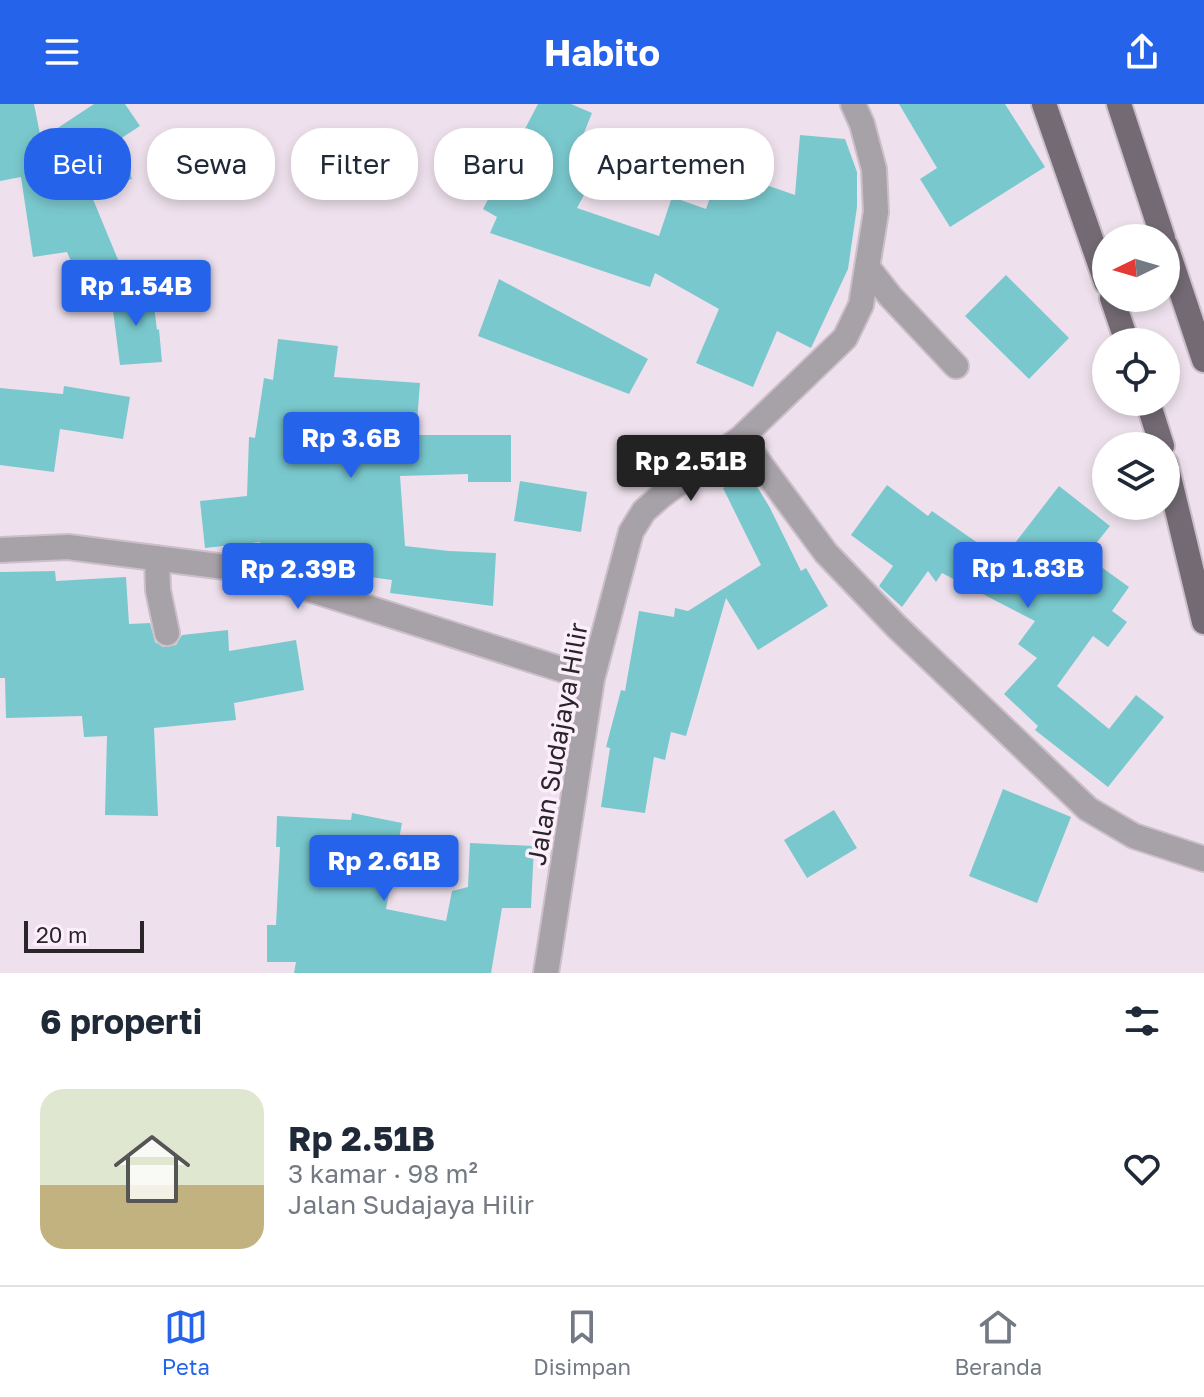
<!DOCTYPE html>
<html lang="id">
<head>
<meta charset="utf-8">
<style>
  :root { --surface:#fff; --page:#f2f2f3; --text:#1f2937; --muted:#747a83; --line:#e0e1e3; --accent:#2563eb }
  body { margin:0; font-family:"Golos Text",sans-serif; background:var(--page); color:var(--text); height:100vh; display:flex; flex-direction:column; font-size:30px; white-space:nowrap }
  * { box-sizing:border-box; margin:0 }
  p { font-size:26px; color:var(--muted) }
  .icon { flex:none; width:44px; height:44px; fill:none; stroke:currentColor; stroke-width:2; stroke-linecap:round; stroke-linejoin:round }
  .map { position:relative; height:869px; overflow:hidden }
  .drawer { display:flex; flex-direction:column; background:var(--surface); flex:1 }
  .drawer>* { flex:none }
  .guide { position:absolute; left:24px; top:24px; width:800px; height:72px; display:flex; gap:16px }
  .needle { width:52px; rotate:265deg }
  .buttons { position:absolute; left:1092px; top:120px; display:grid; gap:16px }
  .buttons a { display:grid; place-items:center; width:88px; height:88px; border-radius:50%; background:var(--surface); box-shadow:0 4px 12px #0003; font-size:40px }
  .scale { position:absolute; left:24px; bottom:20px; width:120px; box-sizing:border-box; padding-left:8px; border:4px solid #292529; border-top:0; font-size:22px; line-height:28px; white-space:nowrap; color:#292529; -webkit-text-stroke:6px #fceffb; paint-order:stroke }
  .price { position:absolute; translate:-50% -68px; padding:0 18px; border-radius:8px; background:var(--accent); color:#fff; font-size:26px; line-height:52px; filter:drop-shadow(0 2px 4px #0008) }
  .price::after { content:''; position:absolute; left:50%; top:48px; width:24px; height:18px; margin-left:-12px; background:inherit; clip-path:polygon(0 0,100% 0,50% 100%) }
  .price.current { background:#222; color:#fff }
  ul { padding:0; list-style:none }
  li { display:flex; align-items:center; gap:24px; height:200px; padding:0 40px }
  li span { display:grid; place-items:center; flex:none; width:224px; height:160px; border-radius:24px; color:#555 }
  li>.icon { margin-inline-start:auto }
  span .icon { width:96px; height:96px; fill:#fffc; stroke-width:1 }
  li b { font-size:34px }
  h2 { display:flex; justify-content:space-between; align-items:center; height:96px; padding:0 40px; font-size:34px }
  .tag { padding:0 28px; border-radius:32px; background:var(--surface); box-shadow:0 4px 12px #0003; font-size:28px; line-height:72px }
  .tag.current { background:var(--accent); color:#fff }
  header { display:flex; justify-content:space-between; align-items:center; height:104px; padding:0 40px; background:var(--accent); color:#fff; font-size:36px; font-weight:700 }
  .tabs { display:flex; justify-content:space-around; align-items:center; height:112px; border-top:2px solid var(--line); background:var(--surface); font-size:22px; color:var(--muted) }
  .tabs a { display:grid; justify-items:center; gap:4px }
  .tabs .current { color:var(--accent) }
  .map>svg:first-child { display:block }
  .building { fill:#79c8cd }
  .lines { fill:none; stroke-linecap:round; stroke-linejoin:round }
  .minor-casing { stroke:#cbbfca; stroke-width:28 }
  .major-casing { stroke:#cbbfca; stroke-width:28 }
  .minor { stroke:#a7a2a7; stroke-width:24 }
  .major { stroke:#736a73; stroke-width:24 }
  .labels { text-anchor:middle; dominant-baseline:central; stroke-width:7; stroke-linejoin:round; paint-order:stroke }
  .street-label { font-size:26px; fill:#292529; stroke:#fceffb }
</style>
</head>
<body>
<header><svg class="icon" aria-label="menu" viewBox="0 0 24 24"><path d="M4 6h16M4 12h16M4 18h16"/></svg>Habito<svg class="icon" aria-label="share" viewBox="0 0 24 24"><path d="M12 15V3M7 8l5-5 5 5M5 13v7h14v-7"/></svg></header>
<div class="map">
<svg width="1204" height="869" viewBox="0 0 1204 869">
  <rect width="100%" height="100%" fill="#eee1ed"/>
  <path class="building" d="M 0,0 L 34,0 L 41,35 L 94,0 L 125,0 L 140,22 L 120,35 L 132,75 L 90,88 L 128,180 L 88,197 L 67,148 L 33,153 L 21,73 L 0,77 Z
    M 538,0 L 571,0 L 592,9 L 569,66 L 591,78 L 577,104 L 659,132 L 672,93 L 706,105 L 720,65 L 795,91 L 800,31 L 845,35 L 857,68 L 857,103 L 848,165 L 811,244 L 777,227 L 753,283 L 696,259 L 719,205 L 655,169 L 650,183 L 490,129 L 497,113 L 483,105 Z
    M 899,0 L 1005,0 L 1045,63 L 950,123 L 920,75 L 937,64 Z
    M 1006,171 L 1069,234 L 1029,275 L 965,212 Z
    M 499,175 L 648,255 L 629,290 L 478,232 Z
    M 152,186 L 157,226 L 159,225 L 162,258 L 120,261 L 111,191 Z
    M 278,235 L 338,242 L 334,273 L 420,279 L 416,331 L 511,331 L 511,378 L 468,378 L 468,370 L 400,372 L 405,442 L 449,447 L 496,449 L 493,502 L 390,489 L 392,476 L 355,471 L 356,469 L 291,464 L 259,453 L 260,438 L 205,444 L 200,397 L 247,392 L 249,333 L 255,334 L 264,274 L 273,276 Z
    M 64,282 L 130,293 L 123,335 L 60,325 L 54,368 L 0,361 L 0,284 L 63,290 Z
    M 750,371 L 770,404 L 801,467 L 806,464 L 828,502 L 758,546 L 726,494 L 686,632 L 671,628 L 665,656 L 654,653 L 645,709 L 601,703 L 610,644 L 606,643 L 621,586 L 625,587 L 639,507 L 674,513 L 675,504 L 688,507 L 761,461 L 723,384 Z
    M 520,377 L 587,388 L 581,428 L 514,417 Z
    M 887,381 L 928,412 L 932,407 L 1002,456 L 1059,382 L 1110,422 L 1086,452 L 1129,483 L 1112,507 L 1127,518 L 1108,543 L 1093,532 L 1057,582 L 1109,625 L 1136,591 L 1164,613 L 1108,683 L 1035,626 L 1038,622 L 1004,590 L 1037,554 L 1018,540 L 1035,517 L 942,469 L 936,478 L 928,467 L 902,503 L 879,482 L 893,462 L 851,431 Z
    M 55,467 L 56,477 L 126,473 L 129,520 L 150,519 L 155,538 L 163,543 L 176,541 L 182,531 L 228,526 L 229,547 L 296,536 L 304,586 L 234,599 L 236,616 L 154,624 L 158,712 L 105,711 L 107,632 L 84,633 L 82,612 L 6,614 L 5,574 L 0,574 L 0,468 Z
    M 1003,685 L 1071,713 L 1037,799 L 969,772 Z
    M 834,706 L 857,744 L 807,774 L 784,736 Z
    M 352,709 L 402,719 L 386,805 L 446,817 L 452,787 L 468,783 L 470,739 L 534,742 L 531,804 L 502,804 L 491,869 L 294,869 L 296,858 L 267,858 L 267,821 L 276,821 L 280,743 L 276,743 L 277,712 L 351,716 Z"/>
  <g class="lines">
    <g class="minor-casing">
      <path id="minor" d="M 868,164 L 890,192 L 956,262
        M 741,334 L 826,449 L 896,522 L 1088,705 L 1134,732 L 1204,755
        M 0,446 L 68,443 L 249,466 L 592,575
        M 157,454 L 158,486 L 167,529
        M 546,869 L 592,575 L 631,428 L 644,407 L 661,392 L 741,334 L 845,234 L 861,201 L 876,108 L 874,65 L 862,20 L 853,0"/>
    </g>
    <g class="major-casing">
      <path id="major" d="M 1044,0 L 1106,178
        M 1119,0 L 1163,134
        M 1166,142 L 1204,256
        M 1112,194 L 1127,238
        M 1148,298 L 1162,342
        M 1166,360 L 1204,518"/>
    </g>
    <use href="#minor" class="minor"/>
    <use href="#major" class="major"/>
  </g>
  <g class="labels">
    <g class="street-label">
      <text transform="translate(557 640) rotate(-80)">Jalan Sudajaya Hilir</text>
    </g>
  </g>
</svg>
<div class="buttons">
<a><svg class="needle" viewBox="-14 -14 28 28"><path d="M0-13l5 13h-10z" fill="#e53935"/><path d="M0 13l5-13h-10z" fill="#747a83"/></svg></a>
<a><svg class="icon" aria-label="locate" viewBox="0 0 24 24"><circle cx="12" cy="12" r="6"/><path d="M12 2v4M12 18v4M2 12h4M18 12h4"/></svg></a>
<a><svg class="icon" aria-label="layers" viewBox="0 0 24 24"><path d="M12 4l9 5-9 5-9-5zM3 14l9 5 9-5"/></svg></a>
</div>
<div class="scale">20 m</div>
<b class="price" style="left:136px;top:224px">Rp 1.54B</b>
<b class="price" style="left:351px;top:376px">Rp 3.6B</b>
<b class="price current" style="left:691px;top:399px">Rp 2.51B</b>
<b class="price" style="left:1028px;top:506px">Rp 1.83B</b>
<b class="price" style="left:298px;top:507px">Rp 2.39B</b>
<b class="price" style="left:384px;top:799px">Rp 2.61B</b>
<div class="guide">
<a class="tag current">Beli</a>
<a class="tag">Sewa</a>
<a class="tag">Filter</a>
<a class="tag">Baru</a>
<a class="tag">Apartemen</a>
</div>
</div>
<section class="drawer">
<h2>6 properti<svg class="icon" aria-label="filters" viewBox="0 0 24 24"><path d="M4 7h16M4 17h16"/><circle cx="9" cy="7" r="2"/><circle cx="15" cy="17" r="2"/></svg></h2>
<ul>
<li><span style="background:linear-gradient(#dfe7d0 60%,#c2b280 0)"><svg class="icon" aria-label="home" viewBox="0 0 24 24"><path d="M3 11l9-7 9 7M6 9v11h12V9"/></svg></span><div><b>Rp 2.51B</b><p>3 kamar · 98 m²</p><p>Jalan Sudajaya Hilir</p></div><svg class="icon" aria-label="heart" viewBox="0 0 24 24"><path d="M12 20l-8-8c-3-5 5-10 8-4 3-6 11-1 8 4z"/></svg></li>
</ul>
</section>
<nav class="tabs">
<a class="current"><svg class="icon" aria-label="map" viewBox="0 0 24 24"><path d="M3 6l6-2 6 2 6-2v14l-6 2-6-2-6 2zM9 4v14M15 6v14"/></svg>Peta</a>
<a><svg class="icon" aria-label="saved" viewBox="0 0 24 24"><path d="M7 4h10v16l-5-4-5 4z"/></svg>Disimpan</a>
<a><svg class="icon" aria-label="home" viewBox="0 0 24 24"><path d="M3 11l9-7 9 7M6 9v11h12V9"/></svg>Beranda</a>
</nav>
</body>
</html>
